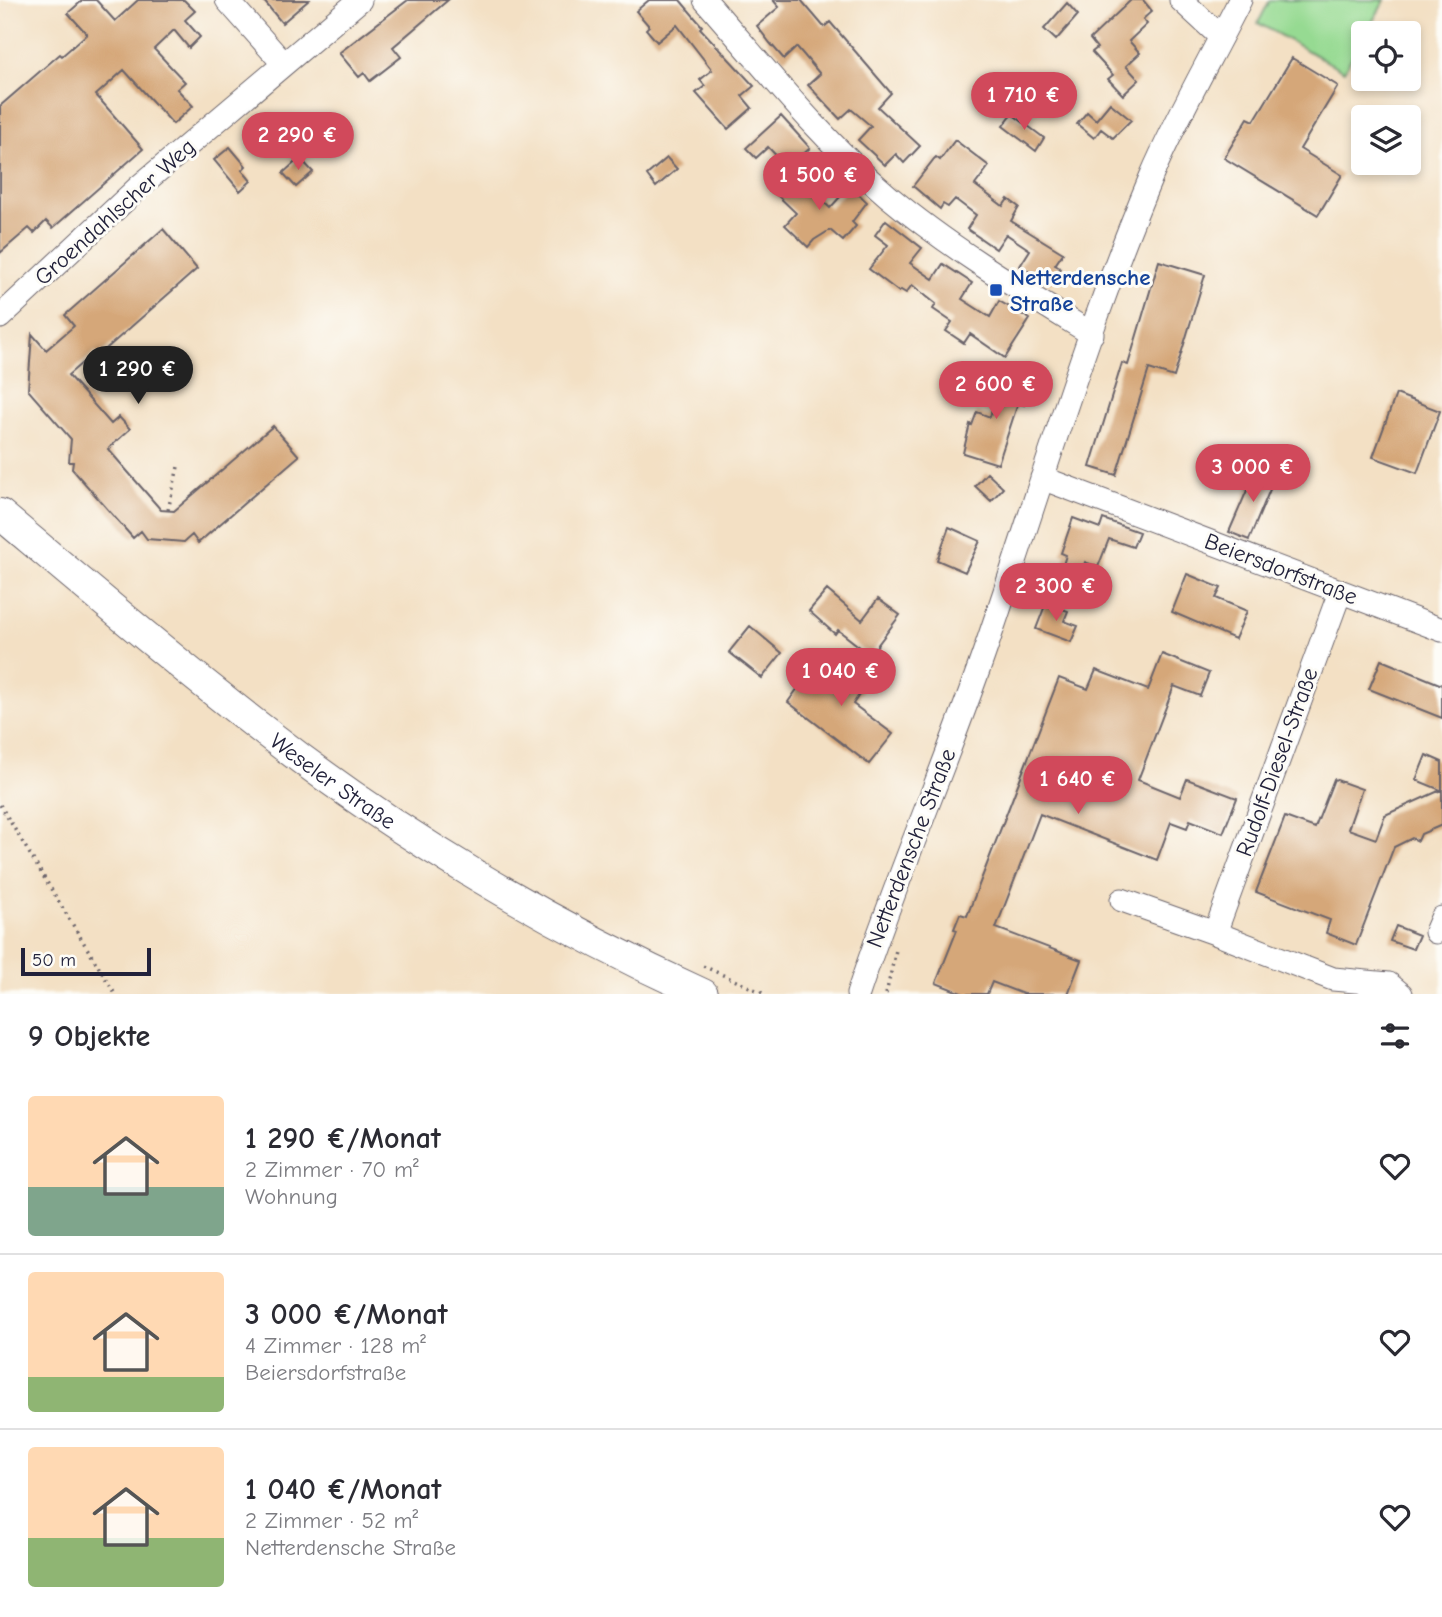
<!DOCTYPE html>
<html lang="de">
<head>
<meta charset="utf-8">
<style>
  :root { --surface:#fff; --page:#f7f7f7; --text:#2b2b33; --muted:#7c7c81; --line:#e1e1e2; --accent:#d1495b }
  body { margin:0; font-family:"Comic Neue",sans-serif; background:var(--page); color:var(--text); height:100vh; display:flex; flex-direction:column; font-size:26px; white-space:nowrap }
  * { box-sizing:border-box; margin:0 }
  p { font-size:23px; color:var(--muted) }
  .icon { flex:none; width:38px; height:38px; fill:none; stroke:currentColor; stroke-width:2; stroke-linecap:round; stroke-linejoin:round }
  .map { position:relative; height:994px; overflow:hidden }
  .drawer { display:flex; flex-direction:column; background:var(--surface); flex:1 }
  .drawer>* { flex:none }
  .fabs { position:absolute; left:1351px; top:21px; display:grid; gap:14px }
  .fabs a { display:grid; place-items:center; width:70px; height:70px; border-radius:7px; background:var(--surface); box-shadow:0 4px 10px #0003; font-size:35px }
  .scale { position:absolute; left:21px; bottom:18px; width:130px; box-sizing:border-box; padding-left:7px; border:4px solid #22223b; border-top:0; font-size:19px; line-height:24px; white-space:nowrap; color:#22223b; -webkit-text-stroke:5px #fdfcf7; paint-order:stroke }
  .price { position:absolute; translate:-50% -60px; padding:0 16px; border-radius:24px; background:var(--accent); color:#fff; font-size:23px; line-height:46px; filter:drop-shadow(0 2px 4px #0008) }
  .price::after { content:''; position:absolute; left:50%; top:42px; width:21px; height:16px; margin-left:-10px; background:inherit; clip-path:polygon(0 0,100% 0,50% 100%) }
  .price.active { background:#222; color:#fff }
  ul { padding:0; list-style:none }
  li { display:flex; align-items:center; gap:21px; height:175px; padding:0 28px }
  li+li { border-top:2px solid var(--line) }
  li span { display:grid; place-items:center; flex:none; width:196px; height:140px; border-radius:7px; color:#555 }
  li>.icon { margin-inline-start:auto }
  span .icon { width:84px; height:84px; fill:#fffc; stroke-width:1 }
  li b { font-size:30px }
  h2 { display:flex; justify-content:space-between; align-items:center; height:84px; padding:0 28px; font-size:30px }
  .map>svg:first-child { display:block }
  .green { fill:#96da92; stroke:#5c7e66; stroke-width:2 }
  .building { fill:#d5a779 }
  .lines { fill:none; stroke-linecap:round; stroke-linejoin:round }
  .minor-casing { stroke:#6b646b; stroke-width:25 }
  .major-casing { stroke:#6b646b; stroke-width:32 }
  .path { stroke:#6b646b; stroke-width:3.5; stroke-dasharray:2 5; stroke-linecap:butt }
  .minor { stroke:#fff; stroke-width:23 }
  .major { stroke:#fff; stroke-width:30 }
  .transit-dot { fill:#1a4fb4; stroke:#fdfcf7; stroke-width:2.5 }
  .labels { text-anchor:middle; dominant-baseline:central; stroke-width:6; stroke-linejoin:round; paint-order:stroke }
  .street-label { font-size:23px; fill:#22223b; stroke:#fdfcf7 }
  .transit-label { font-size:23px; font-weight:bold; fill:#164399; stroke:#fdfcf7; text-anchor:start }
</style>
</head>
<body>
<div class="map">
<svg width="1442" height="994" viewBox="0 0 1442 994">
  <rect width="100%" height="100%" fill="#fdfcf7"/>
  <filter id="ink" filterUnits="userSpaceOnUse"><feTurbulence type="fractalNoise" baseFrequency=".0143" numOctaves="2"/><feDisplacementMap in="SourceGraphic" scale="14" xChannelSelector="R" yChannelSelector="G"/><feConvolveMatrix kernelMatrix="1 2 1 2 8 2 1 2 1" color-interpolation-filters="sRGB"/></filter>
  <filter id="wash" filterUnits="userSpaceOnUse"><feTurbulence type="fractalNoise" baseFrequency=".00686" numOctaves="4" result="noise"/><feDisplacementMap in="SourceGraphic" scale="28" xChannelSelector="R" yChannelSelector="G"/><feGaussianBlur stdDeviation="1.57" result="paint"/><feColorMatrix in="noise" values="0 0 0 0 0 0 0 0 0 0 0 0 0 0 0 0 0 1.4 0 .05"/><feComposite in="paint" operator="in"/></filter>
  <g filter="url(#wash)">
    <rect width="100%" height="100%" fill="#f3e0c4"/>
    <path class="green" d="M 1270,0 L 1385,0 L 1366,33 L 1363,33 L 1363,38 L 1344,71 L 1258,23 Z"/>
    <g id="blocks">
      <path class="building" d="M 83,0 L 96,0 L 115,21 L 138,0 L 184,0 L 195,11 L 185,20 L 200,37 L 189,48 L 174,30 L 154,49 L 185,82 L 177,89 L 193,106 L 173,124 L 124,70 L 96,95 L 143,149 L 53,228 L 46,221 L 34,233 L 29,228 L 0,253 L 0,106 L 60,54 L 62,56 L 87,34 L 68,13 Z
        M 263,0 L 309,0 L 282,23 Z
        M 408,0 L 448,0 L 393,47 L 401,57 L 370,81 L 364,73 L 359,77 L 339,53 Z
        M 649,0 L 680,0 L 702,26 L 700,28 L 754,86 L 742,96 L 752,108 L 728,129 L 696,93 L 705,86 L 700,80 L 712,70 L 677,25 L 657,42 L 646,29 L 649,26 L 636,11 Z
        M 773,0 L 801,0 L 824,27 L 830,22 L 891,93 L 878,107 L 920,146 L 904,163 L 896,154 L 885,165 L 858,140 L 871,126 L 851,109 L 840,119 L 808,85 L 820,74 L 797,47 L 784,59 L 770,43 L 757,26 L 779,7 Z
        M 1131,0 L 1143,0 L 1152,11 L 1143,19 L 1147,24 L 1129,41 L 1140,53 L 1126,66 L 1139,80 L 1123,95 L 1108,79 L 1113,75 L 1092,52 L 1097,48 L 1090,39 Z
        M 1067,3 L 1078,15 L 1056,40 L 1044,29 Z
        M 1292,58 L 1338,86 L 1300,149 L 1342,175 L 1318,215 L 1224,158 L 1248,118 L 1254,121 Z
        M 1110,103 L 1131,120 L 1113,138 L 1101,129 L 1094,138 L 1077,124 L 1087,112 L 1096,120 Z
        M 1012,114 L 1044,138 L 1036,151 L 1003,126 Z
        M 781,116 L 810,148 L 788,168 L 768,147 L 756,158 L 746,148 Z
        M 955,140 L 989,166 L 975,185 L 1003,206 L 1008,199 L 1019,207 L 1011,221 L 1063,253 L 1055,265 L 1060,268 L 1051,284 L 1020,266 L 1030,250 L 1006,234 L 996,249 L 967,229 L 976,215 L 955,199 L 948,207 L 943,204 L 940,209 L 913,186 L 934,159 L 936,157 L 940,160 Z
        M 230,147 L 246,166 L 242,170 L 251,181 L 240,191 L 214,160 Z
        M 300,158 L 313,172 L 296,187 L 283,173 Z
        M 667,158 L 677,169 L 656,187 L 647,175 Z
        M 784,177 L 801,195 L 808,187 L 830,208 L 850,186 L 867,202 L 852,222 L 856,226 L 843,241 L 830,230 L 814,240 L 808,247 L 785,225 L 796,213 L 771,189 Z
        M 886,220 L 922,248 L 910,263 L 933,279 L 943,264 L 972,283 L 962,299 L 990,317 L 999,301 L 1030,319 L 1005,358 L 970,334 L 964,343 L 946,331 L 952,322 L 933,309 L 936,304 L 912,285 L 906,293 L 901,290 L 899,292 L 869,269 L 888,245 L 875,235 Z
        M 163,229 L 197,269 L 99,355 L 96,351 L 68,375 L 111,424 L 119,417 L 130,429 L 108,449 L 161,510 L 174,511 L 273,426 L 299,456 L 198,543 L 192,535 L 184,542 L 147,539 L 141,531 L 133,538 L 72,469 L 73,462 L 69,462 L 71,439 L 28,390 L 32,334 L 46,350 L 74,326 L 65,315 Z
        M 1159,261 L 1205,275 L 1174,377 L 1149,369 L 1116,475 L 1090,467 L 1122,363 L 1128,365 Z
        M 1001,375 L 1030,383 L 1024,405 L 1018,403 L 998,464 L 963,453 L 970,424 L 972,425 L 977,412 L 990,417 Z
        M 1396,394 L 1440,411 L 1417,473 L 1373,457 Z
        M 1257,467 L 1276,475 L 1249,540 L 1229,532 Z
        M 987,473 L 1003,488 L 991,501 L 975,486 Z
        M 1073,518 L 1100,528 L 1103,519 L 1139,532 L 1133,547 L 1109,539 L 1098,567 L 1085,562 L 1082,572 L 1063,565 L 1066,555 L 1061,553 Z
        M 949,527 L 980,541 L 965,572 L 937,560 Z
        M 1187,574 L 1221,588 L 1216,598 L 1247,611 L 1235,639 L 1172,612 Z
        M 827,590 L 862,620 L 878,599 L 900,615 L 870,655 L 838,630 L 835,634 L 809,611 Z
        M 1046,603 L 1068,611 L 1064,621 L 1078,626 L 1071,642 L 1036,629 Z
        M 750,626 L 782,653 L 762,678 L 729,652 Z
        M 1162,654 L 1209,673 L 1200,696 L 1174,686 L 1138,780 L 1180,797 L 1187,779 L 1237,798 L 1223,833 L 1190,820 L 1187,828 L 1171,822 L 1157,860 L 1040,814 L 996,928 L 1081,960 L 1068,994 L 1023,994 L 992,982 L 987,994 L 964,994 L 936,983 L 957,930 L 954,929 L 960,914 L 967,916 L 1059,678 L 1088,689 L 1096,670 L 1148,690 Z
        M 820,657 L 850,682 L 864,661 L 876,670 L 853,704 L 893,734 L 869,764 L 788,702 Z
        M 1381,660 L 1442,685 L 1442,718 L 1369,689 Z
        M 1426,755 L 1442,762 L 1442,825 L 1421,834 L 1418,841 L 1412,838 L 1394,847 L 1356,945 L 1326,933 L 1330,920 L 1256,892 L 1285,817 L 1315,828 L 1334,779 L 1362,789 L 1348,829 L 1376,839 L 1385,815 L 1441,790 L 1416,780 Z
        M 1396,926 L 1419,935 L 1413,949 L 1390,941 Z"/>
    </g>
  </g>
  <g filter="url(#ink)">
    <use href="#blocks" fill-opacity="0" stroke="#6b646b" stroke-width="2"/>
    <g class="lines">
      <g class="minor-casing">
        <path id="minor" d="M 227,0 L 283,63
          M 705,0 C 764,67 820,138 888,196 C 950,248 1022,291 1092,334
          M 1181,0 L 1221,37
          M 0,317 L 141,185 L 360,0
          M 1042,478 L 1442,630
          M 1340,592 L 1215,933 L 1333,979 L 1389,984 L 1401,994
          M 1122,900 L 1215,933
          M 1436,932 L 1442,918
          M 858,994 C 899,870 952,751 993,627 C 1044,477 1089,323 1151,177 C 1176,118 1211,58 1240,0"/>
      </g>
      <g class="major-casing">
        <g id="major">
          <path id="s1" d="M 0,514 C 88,588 176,663 267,733 C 397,834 552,926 703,994"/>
        </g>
      </g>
      <path class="path" d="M 168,510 L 178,467
        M 0,805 L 115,994
        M 703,966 L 765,994
        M 886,994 L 896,950"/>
      <use href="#minor" class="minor"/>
      <use href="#major" class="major"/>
    </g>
  </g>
  <rect class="transit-dot" x="989" y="283" width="14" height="14" rx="3.5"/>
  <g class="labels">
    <g class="street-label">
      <text transform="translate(115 212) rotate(-42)">Groendahlscher Weg</text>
      <text transform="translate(1281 569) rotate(21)">Beiersdorfstraße</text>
      <text transform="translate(1277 762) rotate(-70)">Rudolf-Diesel-Straße</text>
      <text stroke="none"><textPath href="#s1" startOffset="427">Weseler Straße</textPath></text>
      <text transform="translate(911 848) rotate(-69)">Netterdensche Straße</text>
    </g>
    <g class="transit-label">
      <text x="1010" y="277">Netterdensche<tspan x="1010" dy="26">Straße</tspan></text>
    </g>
  </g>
</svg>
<div class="fabs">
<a><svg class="icon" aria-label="locate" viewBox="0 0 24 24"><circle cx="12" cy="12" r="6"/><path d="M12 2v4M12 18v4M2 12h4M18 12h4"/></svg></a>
<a><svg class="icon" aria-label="layers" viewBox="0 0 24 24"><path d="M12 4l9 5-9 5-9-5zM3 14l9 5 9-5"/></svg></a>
</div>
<div class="scale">50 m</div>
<b class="price" style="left:1024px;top:132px">1 710 €</b>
<b class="price" style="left:298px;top:172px">2 290 €</b>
<b class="price" style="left:819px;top:212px">1 500 €</b>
<b class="price active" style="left:138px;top:406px">1 290 €</b>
<b class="price" style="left:996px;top:421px">2 600 €</b>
<b class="price" style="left:1253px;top:504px">3 000 €</b>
<b class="price" style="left:1056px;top:623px">2 300 €</b>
<b class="price" style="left:841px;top:708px">1 040 €</b>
<b class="price" style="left:1078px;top:816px">1 640 €</b>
</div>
<section class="drawer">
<h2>9 Objekte<svg class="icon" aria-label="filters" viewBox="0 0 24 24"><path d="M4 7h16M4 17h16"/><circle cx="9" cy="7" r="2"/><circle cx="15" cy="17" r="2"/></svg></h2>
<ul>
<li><span style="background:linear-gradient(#ffd9b3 65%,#7fa58c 0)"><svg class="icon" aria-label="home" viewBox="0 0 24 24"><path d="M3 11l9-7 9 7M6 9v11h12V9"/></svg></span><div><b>1 290 €/Monat</b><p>2 Zimmer · 70 m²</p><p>Wohnung</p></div><svg class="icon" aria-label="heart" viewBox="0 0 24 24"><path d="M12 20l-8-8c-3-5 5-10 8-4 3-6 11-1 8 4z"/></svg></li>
<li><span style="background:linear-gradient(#ffd9b3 75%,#8fb573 0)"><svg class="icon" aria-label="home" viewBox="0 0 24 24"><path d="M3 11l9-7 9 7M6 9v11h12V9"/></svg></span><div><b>3 000 €/Monat</b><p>4 Zimmer · 128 m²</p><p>Beiersdorfstraße</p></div><svg class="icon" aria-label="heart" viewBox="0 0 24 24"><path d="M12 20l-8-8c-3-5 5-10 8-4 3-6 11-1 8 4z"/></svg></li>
<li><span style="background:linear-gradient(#ffd9b3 65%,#8fb573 0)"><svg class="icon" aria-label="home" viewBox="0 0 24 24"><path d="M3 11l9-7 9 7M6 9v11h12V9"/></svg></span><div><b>1 040 €/Monat</b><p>2 Zimmer · 52 m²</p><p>Netterdensche Straße</p></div><svg class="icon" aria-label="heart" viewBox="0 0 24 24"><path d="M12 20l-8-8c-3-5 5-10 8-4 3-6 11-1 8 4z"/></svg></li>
</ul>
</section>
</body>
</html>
